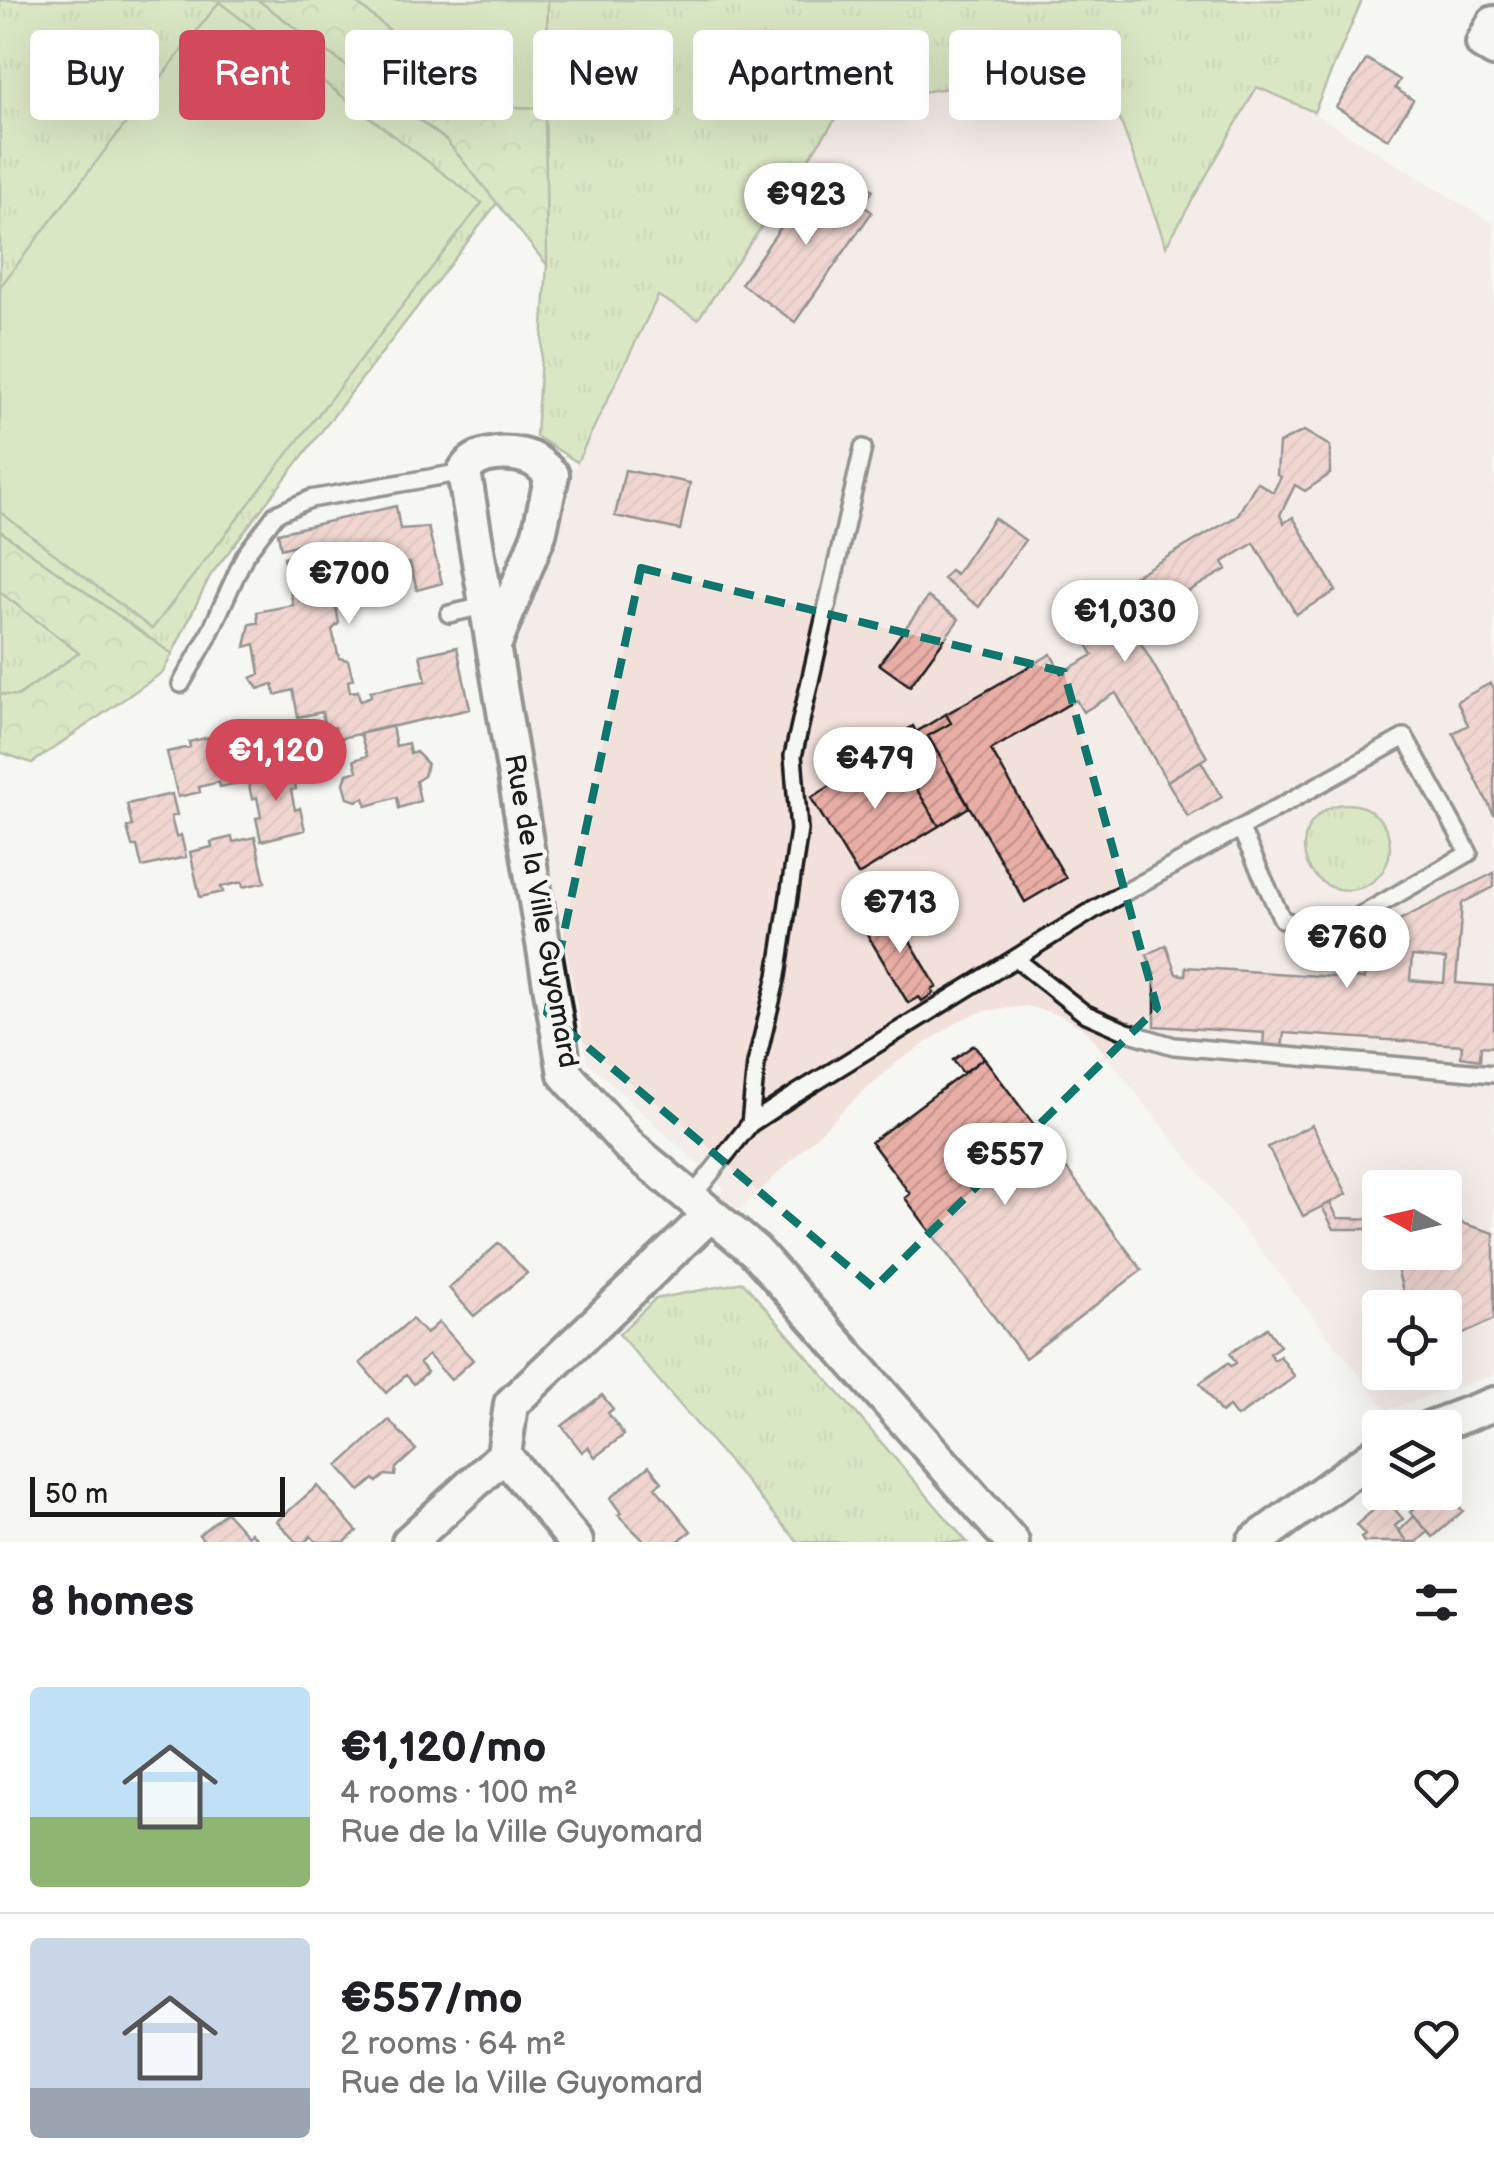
<!DOCTYPE html>
<html lang="en">
<head>
<meta charset="utf-8">
<style>
  :root { --surface:#fff; --page:#f6f6f6; --text:#202124; --muted:#757577; --line:#e0e0e0; --accent:#d1495b }
  body { margin:0; font-family:"Balsamiq Sans",sans-serif; background:var(--page); color:var(--text); height:100vh; display:flex; flex-direction:column; font-size:38px; white-space:nowrap }
  * { box-sizing:border-box; margin:0 }
  p { font-size:32px; color:var(--muted) }
  .icon { flex:none; width:55px; height:55px; fill:none; stroke:currentColor; stroke-width:2; stroke-linecap:round; stroke-linejoin:round }
  .map { position:relative; height:1542px; overflow:hidden }
  .details { display:flex; flex-direction:column; background:var(--surface); flex:1 }
  .details>* { flex:none }
  .hud { position:absolute; left:30px; top:30px; width:1435px; height:90px; display:flex; gap:20px }
  .needle { width:65px; rotate:278deg }
  .controls { position:absolute; left:1362px; top:1170px; display:grid; gap:20px }
  .controls a { display:grid; place-items:center; width:100px; height:100px; border-radius:10px; background:var(--surface); box-shadow:0 10px 40px #0002; font-size:50px }
  .scale { position:absolute; left:30px; bottom:25px; width:255px; box-sizing:border-box; padding-left:10px; border:5px solid #1c1c1c; border-top:0; font-size:28px; line-height:35px; white-space:nowrap; color:#1c1c1c; -webkit-text-stroke:8px #f6f6f2; paint-order:stroke }
  .price { position:absolute; translate:-50% -85px; padding:0 22px; border-radius:35px; background:#fff; color:#222; font-size:32px; line-height:65px; filter:drop-shadow(0 2px 5px #0008) }
  .price::after { content:''; position:absolute; left:50%; top:60px; width:30px; height:22px; margin-left:-15px; background:inherit; clip-path:polygon(0 0,100% 0,50% 100%) }
  .price.active { background:var(--accent); color:#fff }
  ul { padding:0; list-style:none }
  li { display:flex; align-items:center; gap:30px; height:250px; padding:0 30px }
  li+li { border-top:2px solid var(--line) }
  li span { display:grid; place-items:center; flex:none; width:280px; height:200px; border-radius:10px; color:#555 }
  li>.icon { margin-inline-start:auto }
  span .icon { width:120px; height:120px; fill:#fffc; stroke-width:1 }
  li b { font-size:42px }
  h2 { display:flex; justify-content:space-between; align-items:center; height:120px; padding:0 30px; font-size:42px }
  .chip { padding:0 35px; border-radius:10px; background:var(--surface); box-shadow:0 10px 40px #0002; font-size:35px; line-height:90px }
  .chip.active { background:var(--accent); color:#fff }
  .map>svg:first-child { display:block }
  .built { fill:#f2e0db; fill-rule:evenodd }
  .grass { fill:url(#grass-tufts); stroke:#6a7955; stroke-width:2.5 }
  .forest { fill:url(#forest-crowns); stroke:#6a7955; stroke-width:2.5 }
  .green { fill:#b8d68e; stroke:#6a7955; stroke-width:2.5 }
  .building { fill:url(#building-hatch); stroke:#1c1c1c; stroke-width:2.5; fill-rule:evenodd }
  .lines { fill:none; stroke-linecap:round; stroke-linejoin:round }
  .lane-casing { stroke:#1c1c1c; stroke-width:22 }
  .street-casing { stroke:#1c1c1c; stroke-width:40 }
  .lane { stroke:#f6f6f2; stroke-width:15 }
  .street { stroke:#f6f6f2; stroke-width:32 }
  .marked { fill:none; stroke:#0f766e; stroke-width:8; stroke-dasharray:20 12; stroke-linejoin:round }
  .labels { text-anchor:middle; dominant-baseline:central; stroke-width:9; stroke-linejoin:round; paint-order:stroke }
  .street-label { font-size:28px; fill:#1c1c1c; stroke:#f6f6f2 }
</style>
</head>
<body>
<div class="map">
<svg width="1494" height="1542" viewBox="0 0 1494 1542">
  <defs>
    <pattern id="grass-tufts" width="24" height="20" patternUnits="userSpaceOnUse" patternTransform="scale(2.5)"><rect width="24" height="20" fill="#b8d68e"/><path d="M3 7l-1-3M5 7V3M7 7l1-3M15 17l-1-3M17 17v-4M19 17l1-3" fill="none" stroke="#9eb77a"/></pattern>
    <pattern id="forest-crowns" width="20" height="18" patternUnits="userSpaceOnUse" patternTransform="scale(2.5)"><rect width="20" height="18" fill="#b8d68e"/><path d="M2 6a3 3 0 1 1 6 0M12 15a3 3 0 1 1 6 0" fill="none" stroke="#9eb77a"/></pattern>
    <pattern id="building-hatch" width="6" height="6" patternUnits="userSpaceOnUse" patternTransform="scale(2.5)"><rect width="6" height="6" fill="#e8aea6"/><path d="M-1 1l2-2M0 6l6-6M5 7l2-2" fill="none" stroke="#c6958e"/></pattern>
  </defs>
  <rect width="100%" height="100%" fill="#f6f6f2"/>
  <filter id="ink" filterUnits="userSpaceOnUse"><feTurbulence type="fractalNoise" baseFrequency=".01" numOctaves="2"/><feDisplacementMap in="SourceGraphic" scale="20" xChannelSelector="R" yChannelSelector="G"/><feConvolveMatrix kernelMatrix="1 2 1 2 8 2 1 2 1" color-interpolation-filters="sRGB"/></filter>
  <g filter="url(#ink)">
    <path class="built" d="M 1100,64 L 1166,245 L 1257,87 L 1314,113 L 1494,224 L 1494,1375 L 1387,1410 L 1086,1030 L 1060,1015 L 1027,1006 L 984,1011 L 962,1019 L 899,1061 L 862,1092 L 740,1210 L 717,1196 L 725,1189 L 587,1061 L 508,636 L 577,462 L 658,296 L 698,318 L 846,104 ZM 1380,1188 L 1445,1188 L 1445,1252 L 1380,1252 ZM 1380,1308 L 1445,1308 L 1445,1372 L 1380,1372 Z"/>
    <path class="grass" d="M 0,0 L 258,0 L 446,140 L 498,202 L 210,576 L 172,654 L 0,531 Z
      M 548,0 L 1362,0 L 1314,112 L 1257,87 L 1166,246 L 1100,64 L 846,104 L 698,319 L 658,296 L 577,462 L 536,436 L 547,265 L 545,108 Z
      M 0,592 L 79,653 L 17,696 L 0,694 Z
      M1304 847a43 43 0 1 1 86 0a43 43 0 1 1-86 0Z
      M 743,1282 L 967,1542 L 798,1542 L 619,1334 L 655,1299 Z"/>
    <path class="forest" d="M 258,0 L 353,0 L 482,106 L 545,108 L 547,265 L 446,140 Z
      M 0,531 L 172,654 L 163,672 L 32,763 L 0,752 L 0,694 L 18,696 L 79,653 L 0,592 Z"/>
    <path class="green" d="M 353,0 L 548,0 L 545,108 L 482,106 Z
      M 219,2 L 482,203 L 152,629 L 0,512 L 0,287 Z"/>
    <path class="building" d="M 1367,59 L 1400,80 L 1395,88 L 1413,100 L 1388,139 L 1336,107 Z
      M 827,158 L 873,190 L 863,205 L 818,174 Z
      M 818,174 L 872,212 L 795,322 L 741,284 Z
      M 1304,431 L 1330,446 L 1330,474 L 1305,491 L 1295,485 L 1280,515 L 1284,523 L 1293,517 L 1336,591 L 1296,614 L 1254,543 L 1223,562 L 1227,569 L 1156,610 L 1151,601 L 1125,616 L 1207,757 L 1167,781 L 1116,693 L 1083,712 L 1076,700 L 991,750 L 1066,878 L 1025,902 L 928,736 L 951,723 L 946,714 L 1051,654 L 1061,673 L 1093,655 L 1070,614 L 1237,516 L 1257,482 L 1273,492 L 1281,477 L 1277,475 L 1279,443 Z
      M 625,470 L 690,483 L 680,530 L 615,516 Z
      M 396,506 L 400,529 L 428,527 L 442,583 L 417,590 L 410,563 L 324,587 L 327,599 L 334,597 L 339,623 L 332,630 L 339,658 L 348,660 L 353,679 L 348,681 L 350,692 L 358,691 L 360,701 L 371,696 L 370,691 L 426,681 L 420,655 L 457,647 L 470,709 L 337,739 L 335,727 L 325,730 L 322,712 L 298,717 L 293,690 L 275,695 L 273,684 L 258,689 L 251,678 L 260,674 L 255,644 L 245,647 L 250,624 L 258,623 L 257,612 L 293,605 L 284,557 L 304,552 L 302,543 L 281,549 L 278,533 Z
      M 994,518 L 1025,540 L 979,607 L 943,579 L 950,570 L 956,574 Z
      M 928,597 L 959,619 L 910,686 L 879,664 Z
      M 1491,683 L 1494,689 L 1494,815 L 1453,733 L 1468,725 L 1457,701 Z
      M 946,714 L 951,723 L 928,736 L 969,807 L 939,826 L 888,742 L 913,726 L 916,732 Z
      M 392,726 L 396,746 L 408,743 L 410,754 L 416,752 L 427,763 L 424,776 L 416,781 L 420,801 L 399,808 L 397,797 L 367,806 L 364,798 L 356,801 L 348,798 L 344,783 L 347,774 L 357,771 L 354,760 L 367,756 L 360,733 Z
      M 209,737 L 210,742 L 232,737 L 243,782 L 220,787 L 219,782 L 199,787 L 200,792 L 178,797 L 167,752 L 190,747 L 189,742 Z
      M 892,748 L 939,826 L 858,875 L 811,798 Z
      M 1201,761 L 1222,797 L 1188,817 L 1167,781 Z
      M 291,767 L 296,789 L 291,790 L 295,810 L 300,808 L 305,830 L 261,841 L 256,818 L 261,817 L 257,797 L 252,799 L 247,777 Z
      M 172,794 L 177,815 L 171,817 L 176,837 L 181,835 L 186,857 L 142,867 L 137,846 L 132,846 L 127,827 L 132,826 L 127,804 Z
      M 232,837 L 233,842 L 255,837 L 265,882 L 243,887 L 242,882 L 221,887 L 223,892 L 200,897 L 190,852 L 212,847 L 211,842 Z
      M 1494,873 L 1494,887 L 1462,903 L 1456,983 L 1494,986 L 1494,1047 L 1481,1046 L 1480,1060 L 1461,1057 L 1462,1045 L 1284,1033 L 1282,1049 L 1263,1046 L 1264,1033 L 1155,1026 L 1155,976 L 1147,955 L 1166,945 L 1176,974 L 1185,975 L 1186,967 L 1364,979 L 1367,936 ZM 1412,956 L 1446,959 L 1444,983 L 1410,980 Z
      M 890,907 L 937,987 L 932,990 L 934,993 L 922,1001 L 919,997 L 908,1003 L 861,924 Z
      M 974,1045 L 984,1058 L 963,1073 L 953,1060 Z
      M 984,1058 L 1142,1270 L 1025,1358 L 905,1198 L 910,1194 L 871,1142 Z
      M 1312,1125 L 1347,1194 L 1303,1216 L 1268,1147 Z
      M 1330,1203 L 1338,1218 L 1380,1219 L 1380,1229 L 1334,1229 L 1322,1207 Z
      M 1445,1218 L 1494,1233 L 1494,1319 L 1445,1343 L 1445,1308 L 1407,1308 L 1393,1252 L 1445,1252 Z
      M 499,1243 L 527,1273 L 474,1316 L 449,1288 Z
      M 412,1319 L 426,1334 L 439,1322 L 473,1360 L 451,1380 L 428,1355 L 420,1363 L 427,1372 L 414,1384 L 406,1375 L 386,1393 L 360,1363 Z
      M 1267,1328 L 1280,1346 L 1270,1353 L 1274,1360 L 1280,1356 L 1295,1377 L 1237,1417 L 1229,1407 L 1221,1413 L 1200,1383 L 1228,1363 L 1231,1366 L 1236,1363 L 1230,1353 Z
      M 602,1395 L 613,1409 L 608,1413 L 624,1435 L 595,1457 L 588,1447 L 582,1452 L 562,1426 Z
      M 389,1420 L 416,1450 L 396,1468 L 395,1476 L 385,1475 L 377,1482 L 374,1479 L 360,1491 L 338,1466 Z
      M 649,1466 L 662,1482 L 655,1487 L 691,1531 L 677,1542 L 645,1542 L 618,1515 L 621,1513 L 610,1498 Z
      M 317,1486 L 357,1531 L 345,1542 L 316,1542 L 311,1536 L 305,1542 L 296,1542 L 277,1521 Z
      M 1445,1491 L 1463,1511 L 1433,1537 L 1410,1512 L 1432,1492 Z
      M 1386,1499 L 1403,1519 L 1395,1526 L 1408,1542 L 1364,1542 L 1361,1538 L 1365,1535 L 1356,1525 Z
      M 226,1512 L 248,1536 L 251,1532 L 260,1542 L 205,1542 L 199,1535 Z
      M 1414,1516 L 1428,1532 L 1417,1542 L 1408,1542 L 1399,1531 Z"/>
    <g class="lines">
      <g class="lane-casing">
        <path id="lane" d="M 449,614 L 488,605
          M 181,684 L 208,637 L 245,555 L 276,514 L 310,499 L 464,472
          M 1016,959 L 1084,1013 L 1127,1032 L 1174,1046 L 1494,1074
          M 750,1124 L 756,1064 L 777,976 L 799,830 L 793,756 L 863,448
          M 691,1198 L 750,1124 L 796,1094 L 1095,909 L 1405,737 L 1469,853 L 1342,926 L 1313,932 L 1282,919 L 1241,830"/>
      </g>
      <g class="street-casing">
        <path id="street" d="M 1494,23 L 1483,43 L 1494,50
          M 495,643 L 539,534 L 552,475 C 546,470 539,462 532,459 C 511,450 475,451 464,472 L 565,1074 L 630,1147 L 755,1251 L 1012,1542
          M 1430,1428 L 1494,1404
          M 504,1455 L 576,1542
          M 409,1542 L 504,1455 L 511,1404 L 710,1215
          M 1254,1542 L 1380,1451"/>
      </g>
      <use href="#lane" class="lane"/>
      <use href="#street" class="street"/>
    </g>
  </g>
  <path d="M0 0H1494V1542H0ZM 641,568 L 1064,672 L 1157,1008 L 874,1288 L 547,1013 Z" fill="#f6f6f2" fill-opacity=".55" fill-rule="evenodd"/>
  <path class="marked" d="M 641,568 L 1064,672 L 1157,1008 L 874,1288 L 547,1013 Z"/>
  <g class="labels">
    <g class="street-label">
      <text transform="translate(541 911) rotate(80)">Rue de la Ville Guyomard</text>
    </g>
  </g>
</svg>
<div class="controls">
<a><svg class="needle" viewBox="-14 -14 28 28"><path d="M0-13l5 13h-10z" fill="#e53935"/><path d="M0 13l5-13h-10z" fill="#757577"/></svg></a>
<a><svg class="icon" aria-label="locate" viewBox="0 0 24 24"><circle cx="12" cy="12" r="6"/><path d="M12 2v4M12 18v4M2 12h4M18 12h4"/></svg></a>
<a><svg class="icon" aria-label="layers" viewBox="0 0 24 24"><path d="M12 4l9 5-9 5-9-5zM3 14l9 5 9-5"/></svg></a>
</div>
<div class="scale">50 m</div>
<b class="price" style="left:806px;top:248px">€923</b>
<b class="price" style="left:349px;top:627px">€700</b>
<b class="price" style="left:1125px;top:665px">€1,030</b>
<b class="price active" style="left:276px;top:804px">€1,120</b>
<b class="price" style="left:875px;top:812px">€479</b>
<b class="price" style="left:900px;top:956px">€713</b>
<b class="price" style="left:1347px;top:991px">€760</b>
<b class="price" style="left:1005px;top:1208px">€557</b>
<div class="hud">
<a class="chip">Buy</a>
<a class="chip active">Rent</a>
<a class="chip">Filters</a>
<a class="chip">New</a>
<a class="chip">Apartment</a>
<a class="chip">House</a>
</div>
</div>
<section class="details">
<h2>8 homes<svg class="icon" aria-label="filters" viewBox="0 0 24 24"><path d="M4 7h16M4 17h16"/><circle cx="9" cy="7" r="2"/><circle cx="15" cy="17" r="2"/></svg></h2>
<ul>
<li><span style="background:linear-gradient(#bfe0f5 65%,#8fb573 0)"><svg class="icon" aria-label="home" viewBox="0 0 24 24"><path d="M3 11l9-7 9 7M6 9v11h12V9"/></svg></span><div><b>€1,120/mo</b><p>4 rooms · 100 m²</p><p>Rue de la Ville Guyomard</p></div><svg class="icon" aria-label="heart" viewBox="0 0 24 24"><path d="M12 20l-8-8c-3-5 5-10 8-4 3-6 11-1 8 4z"/></svg></li>
<li><span style="background:linear-gradient(#c9d6e8 75%,#9aa5b1 0)"><svg class="icon" aria-label="home" viewBox="0 0 24 24"><path d="M3 11l9-7 9 7M6 9v11h12V9"/></svg></span><div><b>€557/mo</b><p>2 rooms · 64 m²</p><p>Rue de la Ville Guyomard</p></div><svg class="icon" aria-label="heart" viewBox="0 0 24 24"><path d="M12 20l-8-8c-3-5 5-10 8-4 3-6 11-1 8 4z"/></svg></li>
</ul>
</section>
</body>
</html>
